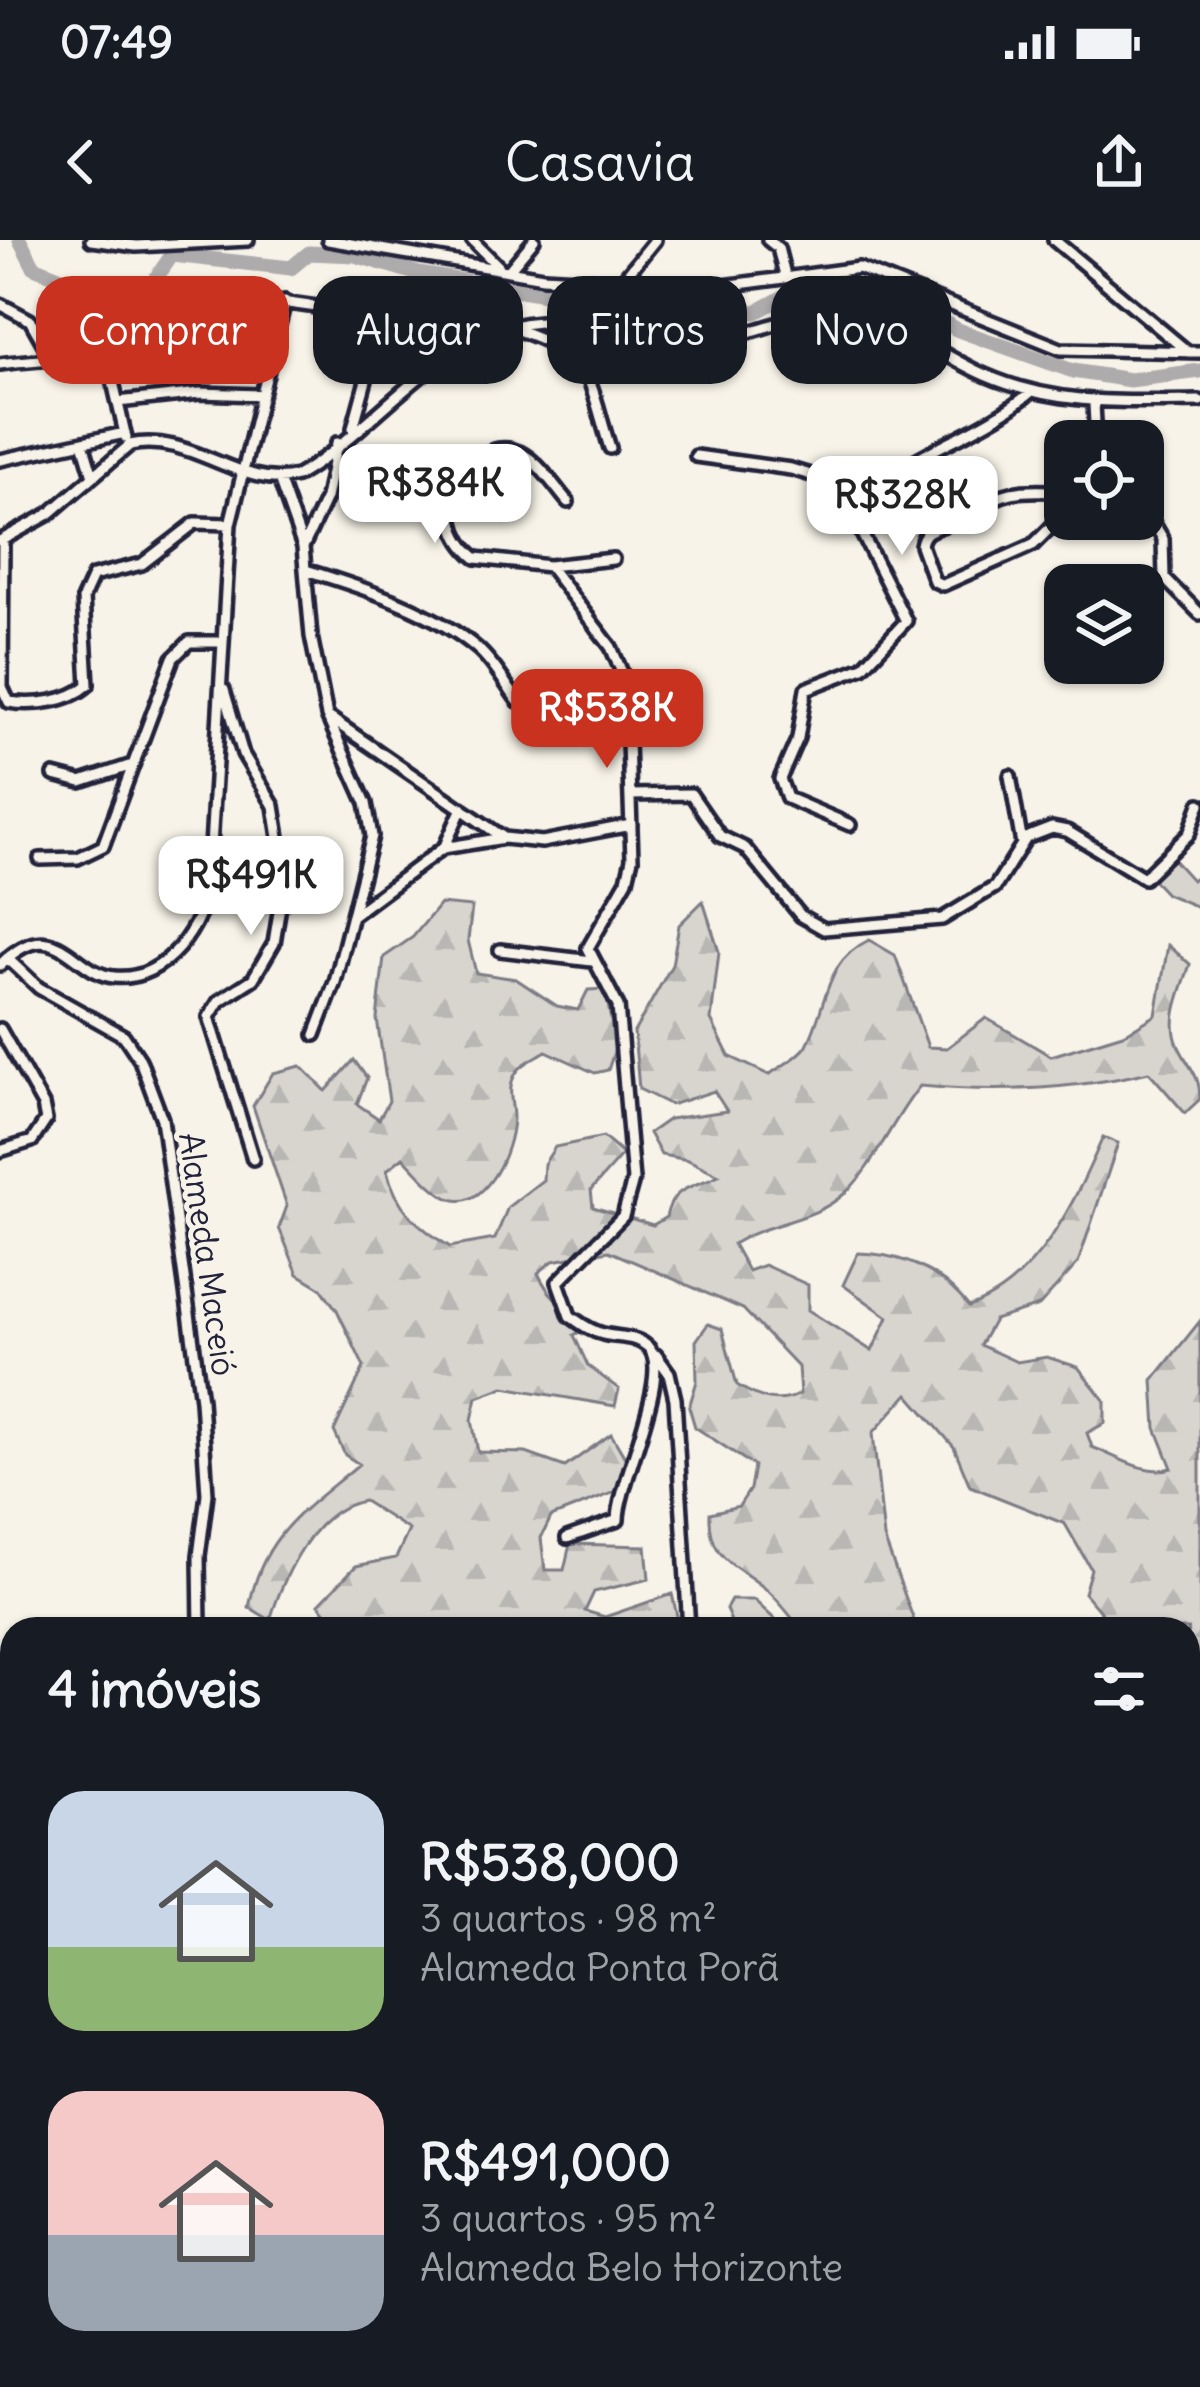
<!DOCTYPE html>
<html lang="pt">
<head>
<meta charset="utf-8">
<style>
  :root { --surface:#171b24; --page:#242831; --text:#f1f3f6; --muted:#9ea1a6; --accent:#c8321e }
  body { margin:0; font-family:Delius,sans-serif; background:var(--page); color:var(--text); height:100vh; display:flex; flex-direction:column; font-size:45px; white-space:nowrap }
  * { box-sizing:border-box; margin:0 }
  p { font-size:39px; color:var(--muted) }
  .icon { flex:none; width:66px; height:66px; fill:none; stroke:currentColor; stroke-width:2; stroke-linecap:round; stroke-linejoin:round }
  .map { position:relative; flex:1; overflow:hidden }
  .panel { position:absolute; left:0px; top:1377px; width:1200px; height:771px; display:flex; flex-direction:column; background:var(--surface); border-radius:36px 36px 0 0; box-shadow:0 3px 9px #0004 }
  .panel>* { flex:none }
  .banner { position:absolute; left:36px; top:36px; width:1128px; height:108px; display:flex; gap:24px }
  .fabs { position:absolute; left:1044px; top:180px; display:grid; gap:24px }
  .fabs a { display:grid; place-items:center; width:120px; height:120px; border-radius:24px; background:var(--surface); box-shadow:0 3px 9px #0004; font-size:60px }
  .price { position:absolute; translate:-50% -102px; padding:0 27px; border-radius:24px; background:#fff; color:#222; font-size:39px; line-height:78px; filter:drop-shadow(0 3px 6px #0008) }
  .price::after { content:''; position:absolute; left:50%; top:72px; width:36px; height:27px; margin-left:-18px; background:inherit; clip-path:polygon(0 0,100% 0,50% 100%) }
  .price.selected { background:var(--accent); color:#fff }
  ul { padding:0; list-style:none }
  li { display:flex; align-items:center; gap:36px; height:300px; padding:0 48px }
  li span { display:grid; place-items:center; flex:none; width:336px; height:240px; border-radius:36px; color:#555 }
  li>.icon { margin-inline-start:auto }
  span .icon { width:144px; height:144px; fill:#fffc; stroke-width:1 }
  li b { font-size:51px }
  h2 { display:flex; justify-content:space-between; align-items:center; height:144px; padding:0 48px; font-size:51px }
  .pill { padding:0 42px; border-radius:36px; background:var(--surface); box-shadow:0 3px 9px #0004; font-size:42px; line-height:108px }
  .pill.selected { background:var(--accent); color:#fff }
  .status { display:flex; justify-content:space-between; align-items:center; height:84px; padding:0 60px; background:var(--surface); direction:ltr }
  .status svg { height:33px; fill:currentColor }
  header { display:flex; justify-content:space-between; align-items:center; height:156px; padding:0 48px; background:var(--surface); font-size:54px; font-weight:600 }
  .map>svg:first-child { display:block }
  .green { fill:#d8d5cf; stroke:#7d7c85; stroke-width:3 }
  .forest { fill:url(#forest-firs); stroke:#7d7c85; stroke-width:3 }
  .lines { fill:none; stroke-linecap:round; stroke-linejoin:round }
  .river { stroke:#aeabad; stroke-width:15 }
  .minor-casing { stroke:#22223b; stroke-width:18 }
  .minor { stroke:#f7f3e8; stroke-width:9 }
  .labels { text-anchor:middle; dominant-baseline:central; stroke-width:10; stroke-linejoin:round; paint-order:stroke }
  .street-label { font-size:33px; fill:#22223b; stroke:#f7f3e8 }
</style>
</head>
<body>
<div class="status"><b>07:49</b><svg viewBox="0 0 49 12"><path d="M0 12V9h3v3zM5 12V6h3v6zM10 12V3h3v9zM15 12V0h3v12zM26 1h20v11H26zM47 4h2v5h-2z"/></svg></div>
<header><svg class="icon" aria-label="back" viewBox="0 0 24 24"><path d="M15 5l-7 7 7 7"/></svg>Casavia<svg class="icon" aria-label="share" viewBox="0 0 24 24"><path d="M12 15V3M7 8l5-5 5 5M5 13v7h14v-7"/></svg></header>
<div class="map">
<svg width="1200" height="2147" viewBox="0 0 1200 2147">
  <defs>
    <pattern id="forest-firs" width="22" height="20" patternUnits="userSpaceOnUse" patternTransform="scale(3)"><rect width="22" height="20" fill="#d8d5cf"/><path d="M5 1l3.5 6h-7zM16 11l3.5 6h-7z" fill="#b9b7b3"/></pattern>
  </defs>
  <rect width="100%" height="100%" fill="#f7f3e8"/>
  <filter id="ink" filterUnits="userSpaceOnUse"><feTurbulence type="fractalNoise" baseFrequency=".00833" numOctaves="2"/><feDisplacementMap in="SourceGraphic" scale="24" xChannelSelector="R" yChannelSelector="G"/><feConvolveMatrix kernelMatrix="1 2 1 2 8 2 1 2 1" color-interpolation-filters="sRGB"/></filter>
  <g filter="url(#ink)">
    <path class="green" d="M 1172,618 L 1192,640 L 1200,633 L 1200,668 L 1166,654 L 1151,638 Z"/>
    <path class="forest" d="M 703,661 L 719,712 L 711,780 L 729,816 L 769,835 C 780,826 800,817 807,805 C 828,765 823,722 869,700 L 895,715 L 928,807 L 947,808 L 986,778 L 1051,816 L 1126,793 L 1156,775 L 1168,705 L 1190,724 C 1182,751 1166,780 1179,807 C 1189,828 1200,834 1200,859 L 1185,873 L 1149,832 C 1073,850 997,853 920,846 C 894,877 872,930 844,954 C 811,983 769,981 733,1004 L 748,1031 L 764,1025 L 808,1045 L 808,1070 L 872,1111 L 888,1077 L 843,1045 L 858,1013 C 903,1014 941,1031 969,1067 C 1039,1041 1075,961 1103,897 L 1118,903 L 1078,1023 L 1039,1066 L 994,1080 L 980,1105 L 1017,1122 L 1047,1117 L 1078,1127 L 1105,1161 L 1105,1183 L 1087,1193 L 1092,1207 C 1118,1217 1145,1236 1172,1228 L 1156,1188 L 1153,1140 L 1200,1081 L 1200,1422 L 1188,1413 L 1188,1389 L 1115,1389 L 1084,1353 L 1091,1329 L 1065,1284 L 970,1246 L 954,1207 L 908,1154 L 873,1193 L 884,1298 L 917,1389 L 801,1389 C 791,1377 781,1363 769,1352 C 739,1324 708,1323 710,1273 L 739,1266 L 750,1249 L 754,1226 L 695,1187 L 689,1167 L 697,1141 L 696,1101 L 708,1084 L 722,1089 L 737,1145 C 758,1158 778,1166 800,1154 L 798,1127 L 743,1069 L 609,1011 L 553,1021 L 538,1033 C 556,1072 579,1067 590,1087 L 574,1095 L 588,1126 L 619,1149 L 615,1166 L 504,1147 L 477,1157 L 472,1180 L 478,1212 L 526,1213 L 565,1227 L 611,1194 L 631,1228 L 615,1252 L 551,1277 L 541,1298 L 545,1330 L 564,1330 L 570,1304 L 646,1306 L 649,1339 L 594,1352 L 585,1371 L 605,1377 L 672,1354 L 680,1389 L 339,1389 L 319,1364 L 356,1326 L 396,1318 L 409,1290 L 364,1261 C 313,1269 284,1336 270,1380 L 249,1367 C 263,1293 305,1270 359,1224 L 345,1215 L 334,1191 L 364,1127 L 337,1070 L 321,1048 L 298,1034 L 279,988 L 287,966 L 253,866 L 273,833 L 301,826 L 326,851 L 354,820 L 367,838 L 357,864 L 379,879 L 389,861 L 377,779 L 384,717 L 413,697 L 440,664 L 472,667 L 468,700 L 476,733 L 516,739 L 557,766 L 578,770 L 588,750 L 605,749 L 616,806 L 608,830 L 595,833 L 546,811 C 537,817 522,823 516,833 C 506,849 513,861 513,879 C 512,897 505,918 496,933 C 462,987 435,951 403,917 L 387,930 C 396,968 418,987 450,1007 L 495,999 L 508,967 L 543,940 L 544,924 L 555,907 L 603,897 L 623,914 L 591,950 L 593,967 L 653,985 L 666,977 C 673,946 691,948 719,935 L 688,920 L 661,915 L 649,893 L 669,879 L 727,871 L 714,851 L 671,865 L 639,849 L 634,792 L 672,725 L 679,685 Z
      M 731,1360 L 754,1360 L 785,1389 L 734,1389 L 726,1369 Z
      M 1188,1464 L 1200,1466 L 1200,1642 L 1188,1641 Z
      M 1188,1673 L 1200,1688 L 1200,1745 L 1188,1726 Z
      M 0,1697 L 12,1698 L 12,2041 L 0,2002 Z
      M 1188,1880 L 1200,1895 L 1200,2145 L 1100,2147 L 1093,2136 L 1188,2136 Z
      M 12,2060 L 12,2136 L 315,2136 L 303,2147 L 0,2147 L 0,2096 L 10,2087 Z
      M 589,2136 L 731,2136 L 726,2147 L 670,2147 L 665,2138 L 656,2147 L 595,2147 Z
      M 771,2136 L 884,2136 L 883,2147 L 778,2147 Z"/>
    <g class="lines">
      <path class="river" d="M 20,0 L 34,27 L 136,68 L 156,58 L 156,38 L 172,15 L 291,28 L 309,13 L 355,15 L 419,34 L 627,67 L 756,72 L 798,49 L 849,45 L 898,57 L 958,90 L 1073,131 L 1130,140 L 1200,131"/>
      <g class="minor-casing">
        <path id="minor" d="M 91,0 L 136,6 L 248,0
          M 328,0 L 543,37 L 716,47 L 859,28 L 1061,109 L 1200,112
          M 472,0 L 499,27
          M 768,0 L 778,8 L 785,35
          M 1054,0 L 1188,112
          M 510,29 L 534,0
          M 625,37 L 655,0
          M 0,64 L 30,80 L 51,117
          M 515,89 C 595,117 586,132 610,208
          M 107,116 L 126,198
          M 0,124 C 60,116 122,120 180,101 C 208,91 223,62 253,58 L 437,84 L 468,106
          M 118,162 L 200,153 L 259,155
          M 1094,164 L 1096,201
          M 353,188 L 383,78
          M 84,206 L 93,236
          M 696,216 L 791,229 L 824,239 L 867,227 L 884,238
          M 0,220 L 125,193
          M 279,239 L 303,307
          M 1143,265 L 1163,299 L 1164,338 L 1200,374
          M 1052,286 L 1033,305 L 943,345 L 934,341 L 921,305 C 924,288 935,290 949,283 C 1002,256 1000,247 1065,252
          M 3,299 L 2,447 L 9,462 C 33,466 69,462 88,445 L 83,358 L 93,336 L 142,324 L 195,283 L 230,284
          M 0,301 L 49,274 L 130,205 C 189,191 242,251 297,236 C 360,200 427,114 495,91 C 560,69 629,90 694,98 C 749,105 798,63 854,74 C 902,82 941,116 985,135 C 1056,166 1125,162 1200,161
          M 549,326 L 613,319
          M 309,331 C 364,348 434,371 478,409 C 495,424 505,444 518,461
          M 224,450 L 243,514 L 274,566 L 285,635 L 274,703 L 253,739 L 219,761 L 209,777 L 253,919
          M 327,476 L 504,598 L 542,602 L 631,585
          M 54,535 L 81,542 L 129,526
          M 1010,536 L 1022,604
          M 630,555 L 691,554 L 720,596 L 745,608 L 801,676 L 824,689 L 942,679 L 995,647 L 1026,598 L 1052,588 L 1067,591 L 1144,638 L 1189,594 L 1200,564
          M 850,585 L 787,558 L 780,539 L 798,498 L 806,449 L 863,427 L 906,381 L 860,290 L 858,268 C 895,215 978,199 1032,151
          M 445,606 L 462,568
          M 40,619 L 78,618 L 103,606 L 173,418 L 189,402 L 220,402
          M 353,675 L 443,608 L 504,598
          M 500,710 L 592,721
          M 7,718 L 39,748 L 124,796 L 140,820 L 162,879 L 201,1160 L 207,1254 L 199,1316 L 200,1389
          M 0,725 C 56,669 73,734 114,737 C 166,742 204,685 209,641 L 230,284 L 285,61
          M 0,789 L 43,865 L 46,880 L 32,901 L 0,911
          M 315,795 L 335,742 L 372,596 L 366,563 L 327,476 L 311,396 L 303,307 L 326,258 L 337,203
          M 656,1115 L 669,1133 L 675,1159 L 689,1389
          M 567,1298 L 618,1280 C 618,1243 674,1131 648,1107 C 635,1095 617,1098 603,1094 C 590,1091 580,1083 570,1076 L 558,1042 L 623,976 L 633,940 L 618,766 L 588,708 L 627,640 L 632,619 L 626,442 L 611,407 L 549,326 L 476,318 C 422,275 469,199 513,210 C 535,215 554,246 568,262
          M 990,2136 L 998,2147"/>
      </g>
      <use href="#minor" class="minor"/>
    </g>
  </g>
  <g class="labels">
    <g class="street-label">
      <text transform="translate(208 1014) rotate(82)">Alameda Maceió</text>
    </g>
  </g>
</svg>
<div class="fabs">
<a><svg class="icon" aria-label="locate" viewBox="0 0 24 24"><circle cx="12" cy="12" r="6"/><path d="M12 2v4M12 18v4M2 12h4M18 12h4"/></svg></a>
<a><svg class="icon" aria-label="layers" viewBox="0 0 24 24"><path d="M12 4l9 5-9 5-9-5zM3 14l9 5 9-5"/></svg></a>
</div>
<b class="price" style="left:435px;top:306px">R$384K</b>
<b class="price" style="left:902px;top:318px">R$328K</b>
<b class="price selected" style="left:607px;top:531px">R$538K</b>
<b class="price" style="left:251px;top:698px">R$491K</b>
<div class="banner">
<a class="pill selected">Comprar</a>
<a class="pill">Alugar</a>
<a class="pill">Filtros</a>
<a class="pill">Novo</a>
</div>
<section class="panel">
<h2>4 imóveis<svg class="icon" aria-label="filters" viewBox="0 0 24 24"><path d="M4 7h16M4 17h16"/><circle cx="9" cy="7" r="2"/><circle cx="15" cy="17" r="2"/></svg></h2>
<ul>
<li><span style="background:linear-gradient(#c9d6e8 65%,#8fb573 0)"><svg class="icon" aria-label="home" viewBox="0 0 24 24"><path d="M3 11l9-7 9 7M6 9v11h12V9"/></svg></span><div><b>R$538,000</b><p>3 quartos · 98 m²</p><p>Alameda Ponta Porã</p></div></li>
<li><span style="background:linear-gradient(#f6c9c9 60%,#9aa5b1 0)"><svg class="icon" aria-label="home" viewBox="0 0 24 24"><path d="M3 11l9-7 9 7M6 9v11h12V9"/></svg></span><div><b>R$491,000</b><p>3 quartos · 95 m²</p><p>Alameda Belo Horizonte</p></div></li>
</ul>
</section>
</div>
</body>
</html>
